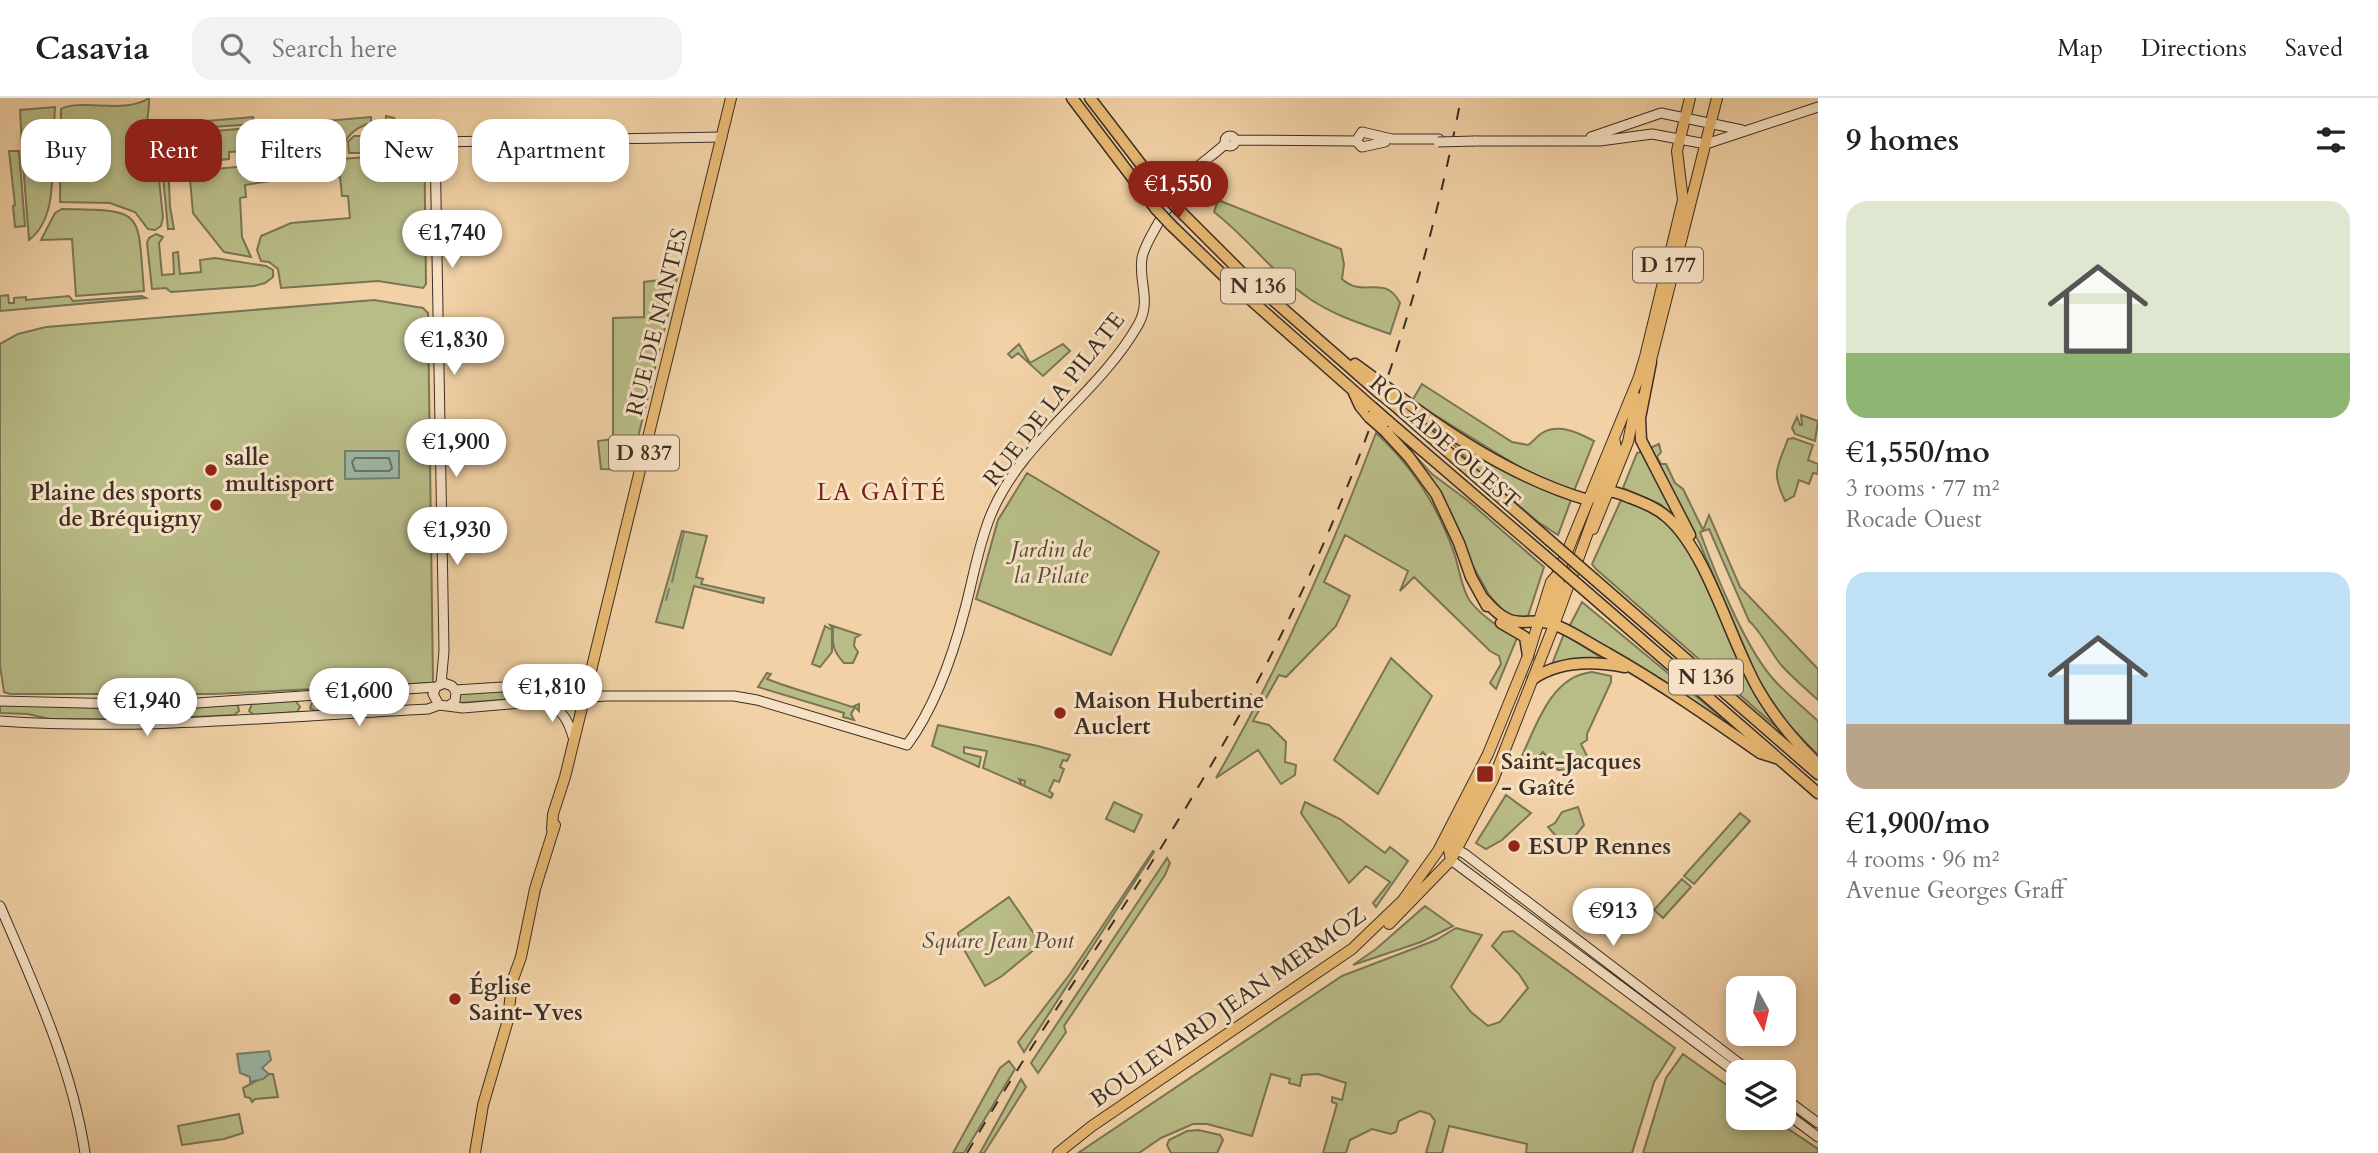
<!DOCTYPE html>
<html lang="en">
<head>
<meta charset="utf-8">
<style>
  :root { --surface:#fff; --page:#f2f2f2; --text:#222; --muted:#767676; --line:#e0e0e0; --accent:#8f2418 }
  body { margin:0; font-family:Cardo,serif; background:var(--page); color:var(--text); height:100vh; display:flex; flex-direction:column; font-size:26px; white-space:nowrap }
  * { box-sizing:border-box; margin:0 }
  p { font-size:23px; color:var(--muted) }
  .icon { flex:none; width:38px; height:38px; fill:none; stroke:currentColor; stroke-width:2; stroke-linecap:round; stroke-linejoin:round }
  .map { position:relative; flex:1; overflow:hidden }
  .drawer { display:flex; flex-direction:column; background:var(--surface); width:560px }
  .drawer>* { flex:none }
  .banner { position:absolute; left:21px; top:21px; width:665px; height:63px; display:flex; gap:14px }
  .needle { width:46px; rotate:172deg }
  .fabs { position:absolute; left:1726px; top:878px; display:grid; gap:14px }
  .fabs a { display:grid; place-items:center; width:70px; height:70px; border-radius:14px; background:var(--surface); box-shadow:0 4px 10px #0003; font-size:35px }
  .price { position:absolute; translate:-50% -60px; padding:0 16px; border-radius:24px; background:#fff; color:#222; font-size:23px; line-height:46px; filter:drop-shadow(0 2px 4px #0008) }
  .price::after { content:''; position:absolute; left:50%; top:42px; width:21px; height:16px; margin-left:-10px; background:inherit; clip-path:polygon(0 0,100% 0,50% 100%) }
  .price.selected { background:var(--accent); color:#fff }
  ul { padding:0; list-style:none }
  li { display:grid; align-content:center; gap:14px; height:371px; padding:0 28px }
  li span { display:grid; place-items:center; height:217px; border-radius:21px; color:#555 }
  li>.icon { margin-inline-start:auto }
  span .icon { width:126px; height:126px; fill:#fffc; stroke-width:1 }
  li b { font-size:30px }
  h2 { display:flex; justify-content:space-between; align-items:center; height:84px; padding:0 28px; font-size:30px }
  .tag { padding:0 24px; border-radius:21px; background:var(--surface); box-shadow:0 4px 10px #0003; font-size:24px; line-height:63px }
  .tag.selected { background:var(--accent); color:#fff }
  header { display:flex; align-items:center; gap:42px; box-sizing:border-box; height:98px; padding:0 35px; background:var(--surface); border-bottom:2px solid var(--line) }
  header strong { font-size:33px }
  nav { display:flex; gap:38px; margin-inline-start:auto; font-size:24px }
  .search { width:490px; height:63px; background:var(--page); display:flex; align-items:center; gap:18px; box-sizing:border-box; padding:0 24px; border-radius:21px; color:var(--muted); font-size:26px }
  main { display:flex; flex:1; min-height:0 }
  .map>svg:first-child { display:block }
  .green { fill:#b8bc87; stroke:#7a7556; stroke-width:2 }
  .water { fill:#9bb7a4; stroke:#758071; stroke-width:2 }
  .lines { fill:none; stroke-linecap:round; stroke-linejoin:round }
  .shore { stroke:#6c7264; stroke-width:2 }
  .stream { stroke:#758071; stroke-width:2 }
  .secondary-casing { stroke:#3d2e25; stroke-width:11 }
  .primary-casing { stroke:#3d2e25; stroke-width:12 }
  .highway-casing { stroke:#3d2e25; stroke-width:13 }
  .secondary { stroke:#f6e1c4; stroke-width:9 }
  .primary { stroke:#e8b872; stroke-width:10 }
  .highway { stroke:#e8b872; stroke-width:10 }
  .rail { stroke:#3d2e25; stroke-width:2; stroke-dasharray:12 12; stroke-linecap:butt }
  .secondary-bridge-casing { stroke:#3d2e25; stroke-width:11; stroke-linecap:butt }
  .highway-bridge-casing { stroke:#3d2e25; stroke-width:13; stroke-linecap:butt }
  .secondary-bridge { stroke:#f6e1c4; stroke-width:9 }
  .highway-bridge { stroke:#e8b872; stroke-width:10 }
  .poi-dot { fill:#8f2418; stroke:#f6e1c4; stroke-width:2.5 }
  .labels { text-anchor:middle; dominant-baseline:central; stroke-width:6; stroke-linejoin:round; paint-order:stroke }
  .shield { fill:#f6e1c4; stroke:#746455; stroke-width:2 }
  .shield-label { font-size:21px; font-weight:bold; fill:#3d2e25 }
  .street-label { font-size:23px; fill:#3d2e25; stroke:#f6e1c4 }
  .poi-label { font-size:23px; font-weight:bold; fill:#3d2e25; stroke:#f6e1c4; text-anchor:start }
  .park-label { font-size:23px; font-style:italic; fill:#564a39; stroke:#f6e1c4 }
  .neighbourhood-label { font-size:24px; letter-spacing:2px; fill:#7a1f14; stroke:#f6e1c4 }
</style>
</head>
<body>
<header>
<strong>Casavia</strong>
<div class="search"><svg class="icon" aria-label="search" viewBox="0 0 24 24"><circle cx="10" cy="10" r="6"/><path d="M15 15l6 6"/></svg>Search here</div>
<nav><a>Map</a><a>Directions</a><a>Saved</a></nav>
</header>
<main>
<div class="map">
<svg width="1818" height="1055" viewBox="0 0 1818 1055">
  <rect width="100%" height="100%" fill="#f1d1a5"/>
  <filter id="stains"><feTurbulence type="fractalNoise" baseFrequency=".00286" numOctaves="4"/><feColorMatrix values="0 0 0 0 .2 0 0 0 0 .09 0 0 0 0 .02 0 0 0 .5 -.17"/></filter>
  <radialGradient id="worn" r=".72"><stop offset=".6" stop-color="#630" stop-opacity="0"/><stop offset="1" stop-color="#630" stop-opacity=".3"/></radialGradient>
  <path class="green" d="M 149,0 C 150,17 142,36 147,53 L 156,53 L 163,119 L 161,128 L 155,132 L 148,131 L 135,114 L 110,105 L 60,104 L 61,11 C 81,0 124,17 149,0 Z
    M 55,9 L 53,46 L 22,48 L 20,12 Z
    M 386,18 L 394,20 L 406,37 L 400,50 L 386,55 L 349,55 L 348,44 L 354,38 L 364,38 L 368,43 L 386,43 Z
    M 253,19 L 254,26 L 171,32 L 171,26 Z
    M 371,19 L 371,25 C 356,29 346,37 342,52 L 331,53 L 329,46 L 270,51 L 268,28 Z
    M 424,22 L 426,186 L 423,190 L 378,183 L 281,190 L 278,171 L 269,164 L 261,163 L 257,152 L 261,138 L 291,125 L 350,120 L 348,98 L 342,98 L 340,79 L 305,79 L 305,76 L 300,76 L 299,64 L 396,57 L 408,46 L 416,23 Z
    M 250,30 L 252,53 L 229,54 L 229,61 L 188,65 L 187,53 L 191,53 L 190,35 Z
    M 167,40 L 170,109 L 174,131 L 168,131 L 160,47 L 161,41 Z
    M 51,49 L 53,53 C 52,82 55,122 29,142 L 22,52 Z
    M 9,53 L 19,53 L 25,128 L 15,129 L 13,108 L 15,107 Z
    M 291,64 L 290,80 L 245,87 L 246,99 L 240,100 L 242,139 L 251,159 L 224,154 L 193,115 L 190,81 L 193,73 Z
    M 1218,102 L 1341,151 L 1344,166 L 1342,181 C 1364,201 1385,175 1400,205 L 1390,236 C 1363,226 1335,218 1310,201 C 1274,177 1248,140 1214,114 Z
    M 62,111 C 147,112 137,113 144,193 L 76,198 L 72,141 L 41,142 L 55,115 Z
    M 156,136 L 163,139 L 159,145 L 162,177 L 174,176 L 173,155 L 178,154 L 180,176 L 201,174 L 200,162 L 215,160 L 266,168 L 273,172 L 273,179 L 265,185 L 254,188 L 171,194 L 166,190 L 152,191 L 147,145 L 149,140 Z
    M 677,180 L 630,372 L 601,371 L 598,343 L 613,341 L 613,220 L 644,219 L 644,184 Z
    M 8,197 L 9,205 L 14,205 L 14,200 L 26,199 L 26,202 L 69,198 L 73,203 L 142,198 L 146,200 L 0,213 L 0,198 Z
    M 374,202 L 423,210 L 428,215 L 433,585 L 214,596 L 10,596 L 4,594 L 0,568 L 0,246 L 18,236 L 46,229 Z
    M 1019,246 L 1030,265 L 1063,246 L 1070,253 L 1043,278 L 1018,255 L 1012,260 L 1008,256 Z
    M 1422,286 L 1512,344 L 1528,347 C 1533,344 1537,338 1542,335 C 1559,325 1579,335 1594,343 L 1574,393 L 1534,378 L 1412,303 Z
    M 1396,302 L 1571,402 L 1558,437 L 1538,424 L 1475,370 L 1454,347 Z
    M 1801,317 L 1818,323 L 1815,343 L 1795,336 L 1792,330 L 1797,319 L 1800,327 L 1802,327 Z
    M 1376,335 C 1411,367 1437,407 1453,452 C 1459,467 1461,491 1470,503 C 1482,519 1501,530 1517,540 L 1496,591 L 1490,585 L 1501,566 L 1499,558 L 1490,553 L 1414,479 L 1400,493 L 1408,473 L 1345,437 L 1324,484 L 1350,498 L 1336,528 L 1286,579 L 1279,577 L 1253,623 L 1269,627 L 1286,644 L 1285,664 L 1296,667 L 1295,677 L 1281,686 L 1258,652 L 1216,680 C 1280,569 1331,454 1376,335 Z
    M 1793,340 L 1813,347 L 1808,362 L 1818,366 L 1818,376 L 1813,375 L 1809,386 L 1799,382 L 1794,398 L 1785,403 C 1771,373 1777,371 1788,341 Z
    M 1659,346 L 1661,354 L 1657,359 L 1661,366 L 1666,366 L 1675,385 L 1683,391 L 1703,432 L 1709,417 L 1740,489 L 1818,571 L 1818,602 C 1806,591 1793,580 1782,568 C 1770,554 1762,534 1749,523 L 1709,431 L 1700,434 C 1715,475 1746,552 1775,583 C 1788,597 1804,610 1818,623 L 1818,657 L 1785,623 L 1760,586 L 1700,446 L 1650,350 Z
    M 1406,348 L 1432,376 L 1467,402 L 1544,469 L 1527,521 L 1507,517 L 1489,497 Z
    M 1643,353 L 1676,416 L 1674,418 L 1660,406 L 1623,390 L 1637,355 Z
    M 1027,375 L 1159,454 L 1111,557 L 976,501 L 998,422 Z
    M 1621,402 L 1654,413 L 1686,446 L 1781,633 L 1596,471 L 1592,466 Z
    M 682,433 L 707,438 L 696,479 L 703,481 L 701,486 L 764,500 L 763,505 L 694,488 L 683,530 L 656,524 Z
    M 1582,504 L 1721,619 L 1719,622 L 1569,529 Z
    M 830,527 L 860,537 L 855,540 L 854,548 L 858,554 L 853,565 L 844,565 C 833,553 832,547 833,531 Z
    M 825,528 L 832,532 L 832,554 L 820,569 L 812,566 Z
    M 1564,536 L 1603,561 L 1552,566 Z
    M 1391,560 L 1432,598 L 1378,696 L 1334,662 Z
    M 1592,574 L 1611,578 L 1611,584 L 1587,636 L 1587,642 L 1581,646 L 1591,666 C 1580,670 1569,672 1558,672 L 1543,654 L 1532,666 L 1521,660 C 1536,628 1551,578 1592,574 Z
    M 767,575 L 771,576 L 767,581 C 795,592 824,599 852,609 L 859,606 L 859,613 L 855,609 L 851,616 L 854,622 L 843,619 L 844,615 L 758,589 Z
    M 546,590 L 562,598 L 458,605 L 458,595 Z
    M 394,596 L 402,600 L 400,609 L 316,614 L 310,610 L 312,605 L 320,601 Z
    M 295,602 L 300,609 L 297,614 L 254,617 L 249,613 L 252,606 Z
    M 233,605 L 238,608 L 239,613 L 234,617 L 150,621 L 49,621 L 28,616 L 0,615 L 0,606 L 114,610 Z
    M 938,627 L 1038,648 L 1070,657 L 1067,663 L 1063,662 L 1060,669 L 1064,671 L 1059,684 L 1054,682 L 1049,693 L 1053,696 L 1051,700 L 1024,688 L 1025,683 L 1019,681 L 1022,687 L 983,670 L 987,653 L 964,649 L 964,655 L 981,659 L 979,669 L 932,648 Z
    M 1506,697 L 1531,715 L 1502,742 L 1486,751 L 1476,745 Z
    M 1114,704 L 1142,717 L 1134,734 L 1106,721 Z
    M 1305,704 L 1340,721 L 1385,755 L 1390,749 L 1408,763 L 1376,809 L 1373,805 L 1390,784 L 1366,768 L 1349,785 L 1301,715 Z
    M 1578,709 L 1584,727 L 1571,743 L 1555,737 L 1548,729 L 1555,725 L 1562,714 Z
    M 1740,715 L 1750,723 L 1694,786 L 1684,778 Z
    M 1153,753 L 1154,754 L 1024,954 L 1018,944 L 1070,876 Z
    M 1167,760 L 1170,765 L 1165,777 L 1064,928 L 1066,934 L 1038,975 L 1031,965 Z
    M 1682,781 L 1691,789 L 1663,820 L 1654,812 Z
    M 1009,799 L 1041,846 L 1002,878 L 985,888 L 959,843 L 958,835 Z
    M 1425,808 L 1453,828 L 1421,844 L 1353,867 L 1376,851 Z
    M 1456,830 L 1482,837 L 1451,889 L 1471,914 L 1488,928 L 1500,924 L 1528,890 L 1519,876 L 1492,848 L 1503,834 L 1513,833 L 1675,950 L 1654,984 L 1632,1055 L 1526,1055 L 1527,1046 L 1449,1028 L 1442,1055 L 1426,1055 L 1435,1023 L 1430,1016 L 1420,1013 L 1399,1023 L 1396,1034 L 1391,1036 L 1372,1031 L 1350,1042 L 1346,1055 L 1323,1055 L 1337,1006 L 1332,1004 L 1332,999 L 1342,1002 L 1346,985 L 1318,976 L 1302,977 L 1300,988 L 1289,985 L 1290,981 L 1271,976 L 1252,1038 L 1207,1026 L 1193,1026 L 1161,1040 L 1139,1055 L 1078,1055 L 1342,878 L 1436,842 Z
    M 1683,956 L 1738,995 L 1738,1020 L 1772,1020 L 1818,1051 L 1818,1055 L 1643,1055 L 1666,980 Z
    M 1009,963 L 1015,971 L 964,1055 L 953,1055 L 1000,970 Z
    M 269,976 L 273,976 L 278,999 L 255,1001 L 252,1004 L 250,1000 L 245,999 L 243,990 Z
    M 1021,981 L 1026,989 L 984,1055 L 980,1055 Z
    M 239,1016 L 243,1035 L 224,1041 L 182,1047 L 178,1028 Z
    M 1198,1032 L 1220,1037 L 1223,1042 L 1217,1055 L 1171,1055 L 1167,1047 L 1169,1042 L 1187,1033 Z"/>
  <path class="water" d="M 345,353 L 399,353 L 399,380 L 345,381 Z
    M 269,953 L 271,962 L 262,970 L 269,976 L 263,981 L 250,984 L 250,979 L 240,975 L 237,956 Z"/>
  <g class="lines">
    <path class="shore" d="M 355,360 L 389,360 L 392,370 L 389,373 L 355,373 L 352,364 Z"/>
    <path class="stream" d="M 672,484 L 684,434
      M 666,502 L 669,491"/>
    <g class="secondary-casing">
      <path id="secondary" d="M1225 43a5 5 0 1 1 10 0a5 5 0 1 1-10 0Z
        M 1591,39 L 1661,15 L 1742,32
        M 1235,42 L 1356,43
        M 1356,43 L 1362,34 L 1392,41 L 1439,41
        M 1356,43 L 1362,49 L 1385,44
        M 1474,43 L 1600,43 L 1652,36 L 1706,46 L 1818,9
        M 441,586 L 444,553 L 435,44 L 722,39
        M 455,592 L 547,586 L 579,597
        M 0,603 L 167,607 L 436,589
        M 545,606 C 564,611 569,625 574,642
        M 439,607 L 433,596 L 436,589 L 444,585 L 452,588 L 456,594 L 455,603 L 450,607
        M 0,623 C 143,633 286,618 428,611 L 439,607 L 463,610 L 605,598 L 734,598 L 757,602 L 907,647 C 935,609 953,557 965,511 C 973,481 978,449 990,419 C 1020,343 1098,297 1138,227 C 1152,203 1138,183 1142,160 C 1145,142 1181,88 1193,73 C 1203,63 1215,56 1225,46
        M 1451,752 L 1457,752 L 1465,756 L 1752,975
        M 1451,762 L 1738,976
        M 0,808 C 34,887 72,969 85,1055
        M 1783,999 L 1818,1025
        M 1783,1013 L 1818,1039"/>
    </g>
    <g class="primary-casing">
      <path id="primary" d="M 1649,270 L 1717,0
        M 1593,431 L 1628,344 L 1637,300
        M 552,731 L 553,716 L 565,679 L 731,0
        M 1451,762 L 1449,752 L 1481,689 L 1485,675
        M 1389,826 L 1451,762 L 1493,682 L 1554,527 L 1617,355 L 1614,340
        M 475,1055 L 483,1007 L 508,922 L 512,884 L 521,859 L 535,791 L 555,727
        M 1058,1055 L 1092,1028 L 1352,851 L 1403,802 L 1438,753 L 1488,656 L 1528,558 L 1551,484 L 1558,476 L 1639,279 L 1645,259 L 1683,102 L 1677,53 L 1690,0"/>
    </g>
    <g class="highway-casing">
      <path id="highway" d="M 1072,0 L 1156,111
        M 1090,0 L 1163,95
        M 1180,113 L 1241,174 L 1378,294
        M 1171,127 L 1226,180 L 1372,309
        M 1651,264 L 1640,320 L 1641,342 L 1690,437
        M 1355,266 L 1381,285
        M 1354,295 L 1360,308 L 1369,319
        M 1396,296 C 1453,340 1519,382 1588,402 C 1601,389 1609,392 1626,398 C 1641,404 1656,409 1668,420 C 1708,456 1730,542 1758,591 C 1774,619 1794,643 1818,666
        M 1393,306 L 1549,442
        M 1388,323 L 1544,457
        M 1385,333 L 1409,359 L 1436,396 L 1459,445 L 1471,479 L 1487,508
        M 1594,481 L 1818,676
        M 1589,496 L 1818,695
        M 1484,501 C 1518,541 1525,513 1560,529 C 1576,536 1592,547 1607,555 C 1660,585 1710,620 1760,655 L 1779,661
        M 1501,525 L 1525,539 L 1528,558
        M 1554,527 L 1550,519 L 1559,486 L 1558,476
        M 1533,581 C 1560,562 1594,563 1625,569"/>
    </g>
    <use href="#secondary" class="secondary"/>
    <use href="#primary" class="primary"/>
    <use href="#highway" class="highway"/>
    <path class="rail" d="M 967,1055 C 1047,917 1142,789 1221,650 C 1336,449 1418,227 1461,0"/>
    <g class="secondary-bridge-casing">
      <path id="secondary-bridge" d="M 1438,44 L 1474,43"/>
    </g>
    <g class="highway-bridge-casing">
      <path id="highway-bridge" d="M 1163,95 L 1180,113
        M 1156,111 L 1171,127
        M 1381,285 L 1396,296
        M 1378,294 L 1393,306
        M 1372,309 L 1388,323
        M 1369,319 L 1385,333
        M 1549,442 L 1594,481
        M 1544,457 L 1589,496"/>
    </g>
    <use href="#secondary-bridge" class="secondary-bridge"/>
    <use href="#highway-bridge" class="highway-bridge"/>
  </g>
  <g class="poi-dot">
    <circle cx="211" cy="372" r="7"/>
    <circle cx="216" cy="407" r="7"/>
    <circle cx="1060" cy="615" r="7"/>
    <rect x="1476" y="667" width="18" height="18" rx="3.5"/>
    <circle cx="1514" cy="748" r="7"/>
    <circle cx="455" cy="901" r="7"/>
  </g>
  <g class="labels">
    <g class="shield">
      <rect x="1633" y="149.5" width="70" height="35" rx="5"/>
      <rect x="1221" y="170.5" width="74" height="35" rx="5"/>
      <rect x="609" y="337.5" width="70" height="35" rx="5"/>
      <rect x="1669" y="561.5" width="74" height="35" rx="5"/>
    </g>
    <g class="shield-label">
      <text x="1668" y="167">D 177</text>
      <text x="1258" y="188">N 136</text>
      <text x="644" y="355">D 837</text>
      <text x="1706" y="579">N 136</text>
    </g>
    <g class="street-label">
      <text transform="translate(657 224) rotate(-76)">RUE DE NANTES</text>
      <text transform="translate(1054 301) rotate(-52)">RUE DE LA PILATE</text>
      <text transform="translate(1445 344) rotate(41)">ROCADE OUEST</text>
      <text transform="translate(1228 909) rotate(-35)">BOULEVARD JEAN MERMOZ</text>
    </g>
    <g class="poi-label">
      <text x="225" y="359">salle<tspan x="225" dy="26">multisport</tspan></text>
      <text x="202" y="394" text-anchor="end">Plaine des sports<tspan x="202" dy="26">de Bréquigny</tspan></text>
      <text x="1074" y="602">Maison Hubertine<tspan x="1074" dy="26">Auclert</tspan></text>
      <text x="1501" y="663">Saint-Jacques<tspan x="1501" dy="26">- Gaîté</tspan></text>
      <text x="1528" y="748">ESUP Rennes</text>
      <text x="469" y="888">Église<tspan x="469" dy="26">Saint-Yves</tspan></text>
    </g>
    <g class="park-label">
      <text x="1051" y="451">Jardin de<tspan x="1051" dy="26">la Pilate</tspan></text>
      <text x="998" y="842">Square Jean Pont</text>
    </g>
    <g class="neighbourhood-label">
      <text x="882" y="394">LA GAÎTÉ</text>
    </g>
  </g>
  <rect width="100%" height="100%" filter="url(#stains)"/>
  <rect width="100%" height="100%" fill="url(#worn)"/>
</svg>
<div class="fabs">
<a><svg class="needle" viewBox="-14 -14 28 28"><path d="M0-13l5 13h-10z" fill="#e53935"/><path d="M0 13l5-13h-10z" fill="#767676"/></svg></a>
<a><svg class="icon" aria-label="layers" viewBox="0 0 24 24"><path d="M12 4l9 5-9 5-9-5zM3 14l9 5 9-5"/></svg></a>
</div>
<b class="price selected" style="left:1178px;top:123px">€1,550</b>
<b class="price" style="left:452px;top:172px">€1,740</b>
<b class="price" style="left:454px;top:279px">€1,830</b>
<b class="price" style="left:456px;top:381px">€1,900</b>
<b class="price" style="left:457px;top:469px">€1,930</b>
<b class="price" style="left:552px;top:626px">€1,810</b>
<b class="price" style="left:359px;top:630px">€1,600</b>
<b class="price" style="left:147px;top:640px">€1,940</b>
<b class="price" style="left:1613px;top:850px">€913</b>
<div class="banner">
<a class="tag">Buy</a>
<a class="tag selected">Rent</a>
<a class="tag">Filters</a>
<a class="tag">New</a>
<a class="tag">Apartment</a>
</div>
</div>
<section class="drawer">
<h2>9 homes<svg class="icon" aria-label="filters" viewBox="0 0 24 24"><path d="M4 7h16M4 17h16"/><circle cx="9" cy="7" r="2"/><circle cx="15" cy="17" r="2"/></svg></h2>
<ul>
<li><span style="background:linear-gradient(#dfe7d0 70%,#8fb573 0)"><svg class="icon" aria-label="home" viewBox="0 0 24 24"><path d="M3 11l9-7 9 7M6 9v11h12V9"/></svg></span><div><b>€1,550/mo</b><p>3 rooms · 77 m²</p><p>Rocade Ouest</p></div></li>
<li><span style="background:linear-gradient(#bfe0f5 70%,#b9a48a 0)"><svg class="icon" aria-label="home" viewBox="0 0 24 24"><path d="M3 11l9-7 9 7M6 9v11h12V9"/></svg></span><div><b>€1,900/mo</b><p>4 rooms · 96 m²</p><p>Avenue Georges Graff</p></div></li>
</ul>
</section>
</main>
</body>
</html>
